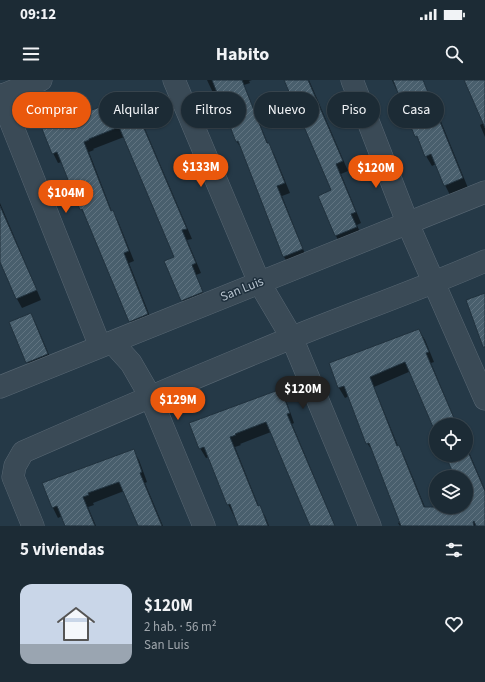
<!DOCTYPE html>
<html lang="es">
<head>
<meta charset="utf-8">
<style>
  :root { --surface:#1c2b35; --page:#293741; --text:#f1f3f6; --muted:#a0a7ad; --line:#3a4750; --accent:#ea580c }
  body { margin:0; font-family:"Source Sans 3",sans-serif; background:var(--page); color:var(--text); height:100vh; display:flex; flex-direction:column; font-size:15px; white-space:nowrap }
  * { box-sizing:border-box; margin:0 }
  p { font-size:13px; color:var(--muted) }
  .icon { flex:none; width:22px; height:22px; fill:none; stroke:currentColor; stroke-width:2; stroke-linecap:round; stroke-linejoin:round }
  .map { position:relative; height:446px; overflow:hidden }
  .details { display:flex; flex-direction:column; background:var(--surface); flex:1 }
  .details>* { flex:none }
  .banner { position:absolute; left:12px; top:12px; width:461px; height:36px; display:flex; gap:8px }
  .tools { position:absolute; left:429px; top:338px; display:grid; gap:8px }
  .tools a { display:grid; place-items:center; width:44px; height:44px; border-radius:50%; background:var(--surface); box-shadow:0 1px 3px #0004,0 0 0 1px var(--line); font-size:20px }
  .price { position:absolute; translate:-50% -34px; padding:0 9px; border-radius:14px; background:var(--accent); color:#fff; font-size:13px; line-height:26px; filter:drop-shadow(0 1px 2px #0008) }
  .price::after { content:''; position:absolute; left:50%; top:24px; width:12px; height:9px; margin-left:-6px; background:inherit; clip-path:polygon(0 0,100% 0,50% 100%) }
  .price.active { background:#222; color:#fff }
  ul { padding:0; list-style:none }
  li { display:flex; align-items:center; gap:12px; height:100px; padding:0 20px }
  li+li { border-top:1px solid var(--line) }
  li span { display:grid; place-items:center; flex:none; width:112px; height:80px; border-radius:12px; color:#555 }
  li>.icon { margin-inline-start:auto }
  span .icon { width:48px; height:48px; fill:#fffc; stroke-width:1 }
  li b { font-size:17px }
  h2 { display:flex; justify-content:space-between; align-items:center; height:48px; padding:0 20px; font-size:17px }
  .pill { padding:0 14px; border-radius:18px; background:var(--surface); box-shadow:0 1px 3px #0004,0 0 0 1px var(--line); font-size:14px; line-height:36px }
  .pill.active { background:var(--accent); color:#fff }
  .status { display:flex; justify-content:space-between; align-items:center; height:28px; padding:0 20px; background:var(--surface); direction:ltr }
  .status svg { height:11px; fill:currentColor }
  header { display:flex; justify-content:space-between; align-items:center; height:52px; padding:0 20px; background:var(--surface); font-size:18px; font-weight:700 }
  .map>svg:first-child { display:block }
  .shadow { fill:#0007 }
  .building { fill:url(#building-hatch); stroke:#20313d }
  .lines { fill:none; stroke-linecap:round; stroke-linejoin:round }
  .minor-casing { stroke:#586773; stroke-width:23 }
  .minor { stroke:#3a4a56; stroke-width:22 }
  .labels { text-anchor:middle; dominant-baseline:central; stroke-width:3; stroke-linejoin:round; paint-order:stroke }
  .street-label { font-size:13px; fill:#b8c4cf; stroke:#1e2f3c }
</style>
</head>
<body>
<div class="status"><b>09:12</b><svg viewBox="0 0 49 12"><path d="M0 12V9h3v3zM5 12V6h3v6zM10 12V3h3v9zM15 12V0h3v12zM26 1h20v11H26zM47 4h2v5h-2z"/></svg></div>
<header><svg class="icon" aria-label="menu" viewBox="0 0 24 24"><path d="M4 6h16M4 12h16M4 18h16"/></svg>Habito<svg class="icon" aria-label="search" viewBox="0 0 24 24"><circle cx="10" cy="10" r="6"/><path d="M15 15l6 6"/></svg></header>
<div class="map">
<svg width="485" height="446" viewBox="0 0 485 446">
  <defs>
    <pattern id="building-hatch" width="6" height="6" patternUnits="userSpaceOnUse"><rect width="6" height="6" fill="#495f6d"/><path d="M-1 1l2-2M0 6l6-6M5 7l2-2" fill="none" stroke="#617481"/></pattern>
  </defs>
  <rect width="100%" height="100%" fill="#253947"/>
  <path class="shadow" d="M 207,0 L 252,0 L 249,1 L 250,3 L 244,5 L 268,64 L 274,74 L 290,113 L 282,116 L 307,179 L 290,186 L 284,177 L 243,71 L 237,62 L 218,14 L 214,15 Z
    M 285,0 L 309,0 L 348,91 L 341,94 L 361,143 L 357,145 L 362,157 L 341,165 L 336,156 L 332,111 Z
    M 392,0 L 421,0 L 431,17 L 468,108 L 450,115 L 445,105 L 436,84 L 432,86 L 426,76 Z
    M 466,0 L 485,0 L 485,57 L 480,45 L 484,43 Z
    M 133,15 L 139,25 L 147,48 L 145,49 L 192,159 L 187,160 L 201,193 L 196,195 L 207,222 L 187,230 L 182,220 L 176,177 L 124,57 L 93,69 L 94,70 L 89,72 L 112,132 L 118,141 L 134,181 L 129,183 L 153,244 L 136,251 L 130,241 L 87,139 L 81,129 L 62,82 L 58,83 L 53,73 Z
    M 0,123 L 41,220 L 22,228 L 17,219 L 0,179 Z
    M 31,234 L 36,244 L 53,284 L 32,292 L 27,282 Z
    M 419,250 L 425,260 L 434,282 L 431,283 L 457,345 L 436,345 L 436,351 L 411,291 L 374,307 L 398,366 L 404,376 L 427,432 L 442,427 L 466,427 L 466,397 L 456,397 L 446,375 L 466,375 L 466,365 L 485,410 L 485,446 L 400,446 L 398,443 L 400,442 L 374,373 L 367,363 L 349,316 L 345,318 L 339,308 L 330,283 Z
    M 280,310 L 286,320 L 294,343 L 292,344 L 335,446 L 311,446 L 271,352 L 240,364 L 241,365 L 235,367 L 259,427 L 265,436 L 269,446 L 239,446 L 228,424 L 209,377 L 206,378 L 200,368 Z
    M 133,370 L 139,380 L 147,402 L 145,403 L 163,446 L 139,446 L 124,411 L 93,423 L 94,425 L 88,427 L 96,446 L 66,446 L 62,436 L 58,438 L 53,428 L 43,404 Z"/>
  <path class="building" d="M 212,0 L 242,0 L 267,63 L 269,63 L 285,103 L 277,106 L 303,169 L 283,177 L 238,61 L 236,62 Z
    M 284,0 L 308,0 L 343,81 L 336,84 L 356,132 L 351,134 L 357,147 L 335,156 L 318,116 L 331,110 Z
    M 393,0 L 423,0 L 463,98 L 444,106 L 431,74 L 425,77 L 417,56 L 415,57 Z
    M 464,0 L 485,0 L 485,48 Z
    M 134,14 L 142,38 L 140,39 L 187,149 L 182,150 L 196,183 L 192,185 L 203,212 L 181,221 L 164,181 L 174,177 L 119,47 L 89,59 L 89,60 L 84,62 L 111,131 L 113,130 L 129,171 L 124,173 L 148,234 L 129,242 L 82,129 L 80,130 L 57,72 L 52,74 L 42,49 Z
    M 0,126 L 37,210 L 16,219 L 0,182 Z
    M 485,213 L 485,267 L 483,267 L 466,220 Z
    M 31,233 L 48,274 L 26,283 L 9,242 Z
    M 419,249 L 429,272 L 426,273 L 457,345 L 436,345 L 436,354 L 405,282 L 370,297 L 397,366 L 399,365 L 424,427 L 468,427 L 466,423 L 466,397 L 455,397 L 445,375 L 466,375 L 466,367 L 485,411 L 485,446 L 476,446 L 474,441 L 473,442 L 474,446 L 401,446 L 369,363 L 366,364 L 344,306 L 338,308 L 329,283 Z
    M 281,309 L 290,333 L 287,334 L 335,446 L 310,446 L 266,342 L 235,354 L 236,355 L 230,357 L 258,426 L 260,425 L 268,446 L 238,446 L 230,424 L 227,425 L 204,367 L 199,369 L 189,343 Z
    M 134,369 L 142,392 L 140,393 L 162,446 L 138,446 L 119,402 L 88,413 L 89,415 L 83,417 L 95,446 L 65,446 L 57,426 L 52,428 L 42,403 Z"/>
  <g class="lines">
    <g class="minor-casing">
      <path id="minor" d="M 174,0 L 259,202 L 292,258 L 370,446
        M 352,0 L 408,144 L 485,319
        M 0,15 L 100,266
        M 0,16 L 41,0
        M 112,262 L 131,283 L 150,316 L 204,446
        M 0,307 L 485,112
        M 33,446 L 13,397 L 15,386 L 23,372 C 112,333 201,295 291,258 C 355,232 421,209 485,181"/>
    </g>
    <use href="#minor" class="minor"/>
  </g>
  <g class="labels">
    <g class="street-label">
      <text transform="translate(242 209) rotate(-22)">San Luis</text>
    </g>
  </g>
</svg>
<div class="tools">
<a><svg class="icon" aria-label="locate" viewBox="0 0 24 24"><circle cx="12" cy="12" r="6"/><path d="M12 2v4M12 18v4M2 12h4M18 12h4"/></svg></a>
<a><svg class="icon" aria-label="layers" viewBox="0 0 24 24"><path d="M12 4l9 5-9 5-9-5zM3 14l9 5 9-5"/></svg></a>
</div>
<b class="price" style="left:201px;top:108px">$133M</b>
<b class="price" style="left:376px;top:109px">$120M</b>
<b class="price" style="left:66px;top:134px">$104M</b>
<b class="price active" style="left:303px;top:330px">$120M</b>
<b class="price" style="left:178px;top:341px">$129M</b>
<div class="banner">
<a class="pill active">Comprar</a>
<a class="pill">Alquilar</a>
<a class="pill">Filtros</a>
<a class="pill">Nuevo</a>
<a class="pill">Piso</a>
<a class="pill">Casa</a>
</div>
</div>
<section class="details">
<h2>5 viviendas<svg class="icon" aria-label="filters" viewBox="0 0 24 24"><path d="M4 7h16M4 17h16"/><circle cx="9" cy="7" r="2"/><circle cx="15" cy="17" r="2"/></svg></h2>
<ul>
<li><span style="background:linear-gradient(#c9d6e8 75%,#9aa5b1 0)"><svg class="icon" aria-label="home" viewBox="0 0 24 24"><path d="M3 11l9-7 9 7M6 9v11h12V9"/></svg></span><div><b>$120M</b><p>2 hab. · 56 m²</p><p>San Luis</p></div><svg class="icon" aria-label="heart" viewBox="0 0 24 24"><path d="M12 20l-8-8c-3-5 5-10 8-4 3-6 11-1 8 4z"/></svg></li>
</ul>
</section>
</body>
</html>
